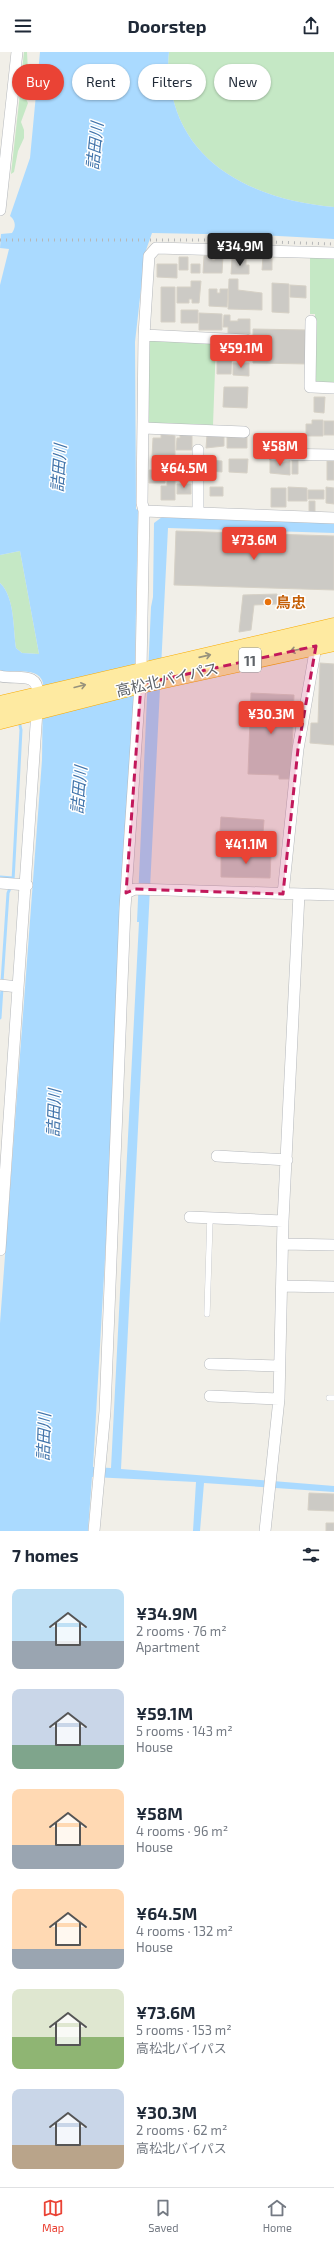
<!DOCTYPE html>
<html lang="en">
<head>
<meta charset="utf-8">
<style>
  :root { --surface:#fff; --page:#f2f2f3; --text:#1f2937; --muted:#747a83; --line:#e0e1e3; --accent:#ea4335 }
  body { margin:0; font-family:"Exo 2","Noto Sans JP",sans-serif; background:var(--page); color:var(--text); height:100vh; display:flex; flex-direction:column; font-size:15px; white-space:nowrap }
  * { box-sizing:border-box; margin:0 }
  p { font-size:13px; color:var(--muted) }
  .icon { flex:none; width:22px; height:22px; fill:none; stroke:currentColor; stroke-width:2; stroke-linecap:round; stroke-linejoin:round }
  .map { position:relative; height:1479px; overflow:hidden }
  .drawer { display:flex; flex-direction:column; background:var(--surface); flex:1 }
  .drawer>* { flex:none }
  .hud { position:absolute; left:12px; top:12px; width:310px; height:36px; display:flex; gap:8px }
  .price { position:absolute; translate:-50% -34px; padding:0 9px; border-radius:4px; background:var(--accent); color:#fff; font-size:13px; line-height:26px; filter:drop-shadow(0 1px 2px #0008) }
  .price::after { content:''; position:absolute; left:50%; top:24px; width:12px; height:9px; margin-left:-6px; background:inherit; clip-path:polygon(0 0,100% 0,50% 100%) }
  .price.selected { background:#222; color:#fff }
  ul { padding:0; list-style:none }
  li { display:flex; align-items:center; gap:12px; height:100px; padding:0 12px }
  li span { display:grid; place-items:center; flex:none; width:112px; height:80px; border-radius:8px; color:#555 }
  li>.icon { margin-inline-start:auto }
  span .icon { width:48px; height:48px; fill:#fffc; stroke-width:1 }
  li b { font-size:17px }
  h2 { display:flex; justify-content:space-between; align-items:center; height:48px; padding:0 12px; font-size:17px }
  .chip { padding:0 14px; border-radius:18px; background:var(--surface); box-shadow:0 1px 3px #0004; font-size:14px; line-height:36px }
  .chip.selected { background:var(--accent); color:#fff }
  header { display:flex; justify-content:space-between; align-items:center; height:52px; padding:0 12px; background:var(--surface); font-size:18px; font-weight:700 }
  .tabs { display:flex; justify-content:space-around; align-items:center; height:56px; border-top:1px solid var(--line); background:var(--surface); font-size:11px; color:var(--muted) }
  .tabs a { display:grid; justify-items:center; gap:2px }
  .tabs .selected { color:var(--accent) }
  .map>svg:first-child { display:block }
  .green { fill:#c5e8c5 }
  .water { fill:#aadaff }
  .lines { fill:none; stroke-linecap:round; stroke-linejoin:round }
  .stream { stroke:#aadaff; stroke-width:3 }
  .building { fill:#cccac5; stroke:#d6d1c6 }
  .service-casing { stroke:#b5b8bc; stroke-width:6 }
  .minor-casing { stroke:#b5b8bc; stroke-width:12 }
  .trunk-casing { stroke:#f9ab00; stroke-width:19 }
  .service { stroke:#fff; stroke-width:5.5 }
  .minor { stroke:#fff; stroke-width:11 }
  .trunk { stroke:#feeaa1; stroke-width:18 }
  .rail { stroke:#b6b7b8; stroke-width:3; stroke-dasharray:1 5; stroke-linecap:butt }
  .oneway { stroke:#97927c }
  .marked { fill:#c2185b; fill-opacity:0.2; stroke:#c2185b; stroke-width:3; stroke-dasharray:8 5; stroke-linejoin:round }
  .food-dot { fill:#e8710a; stroke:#fff; stroke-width:1.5 }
  .labels { text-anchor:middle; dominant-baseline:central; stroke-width:3; stroke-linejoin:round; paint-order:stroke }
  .shield { fill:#fff; stroke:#8f9295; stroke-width:1 }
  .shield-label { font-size:14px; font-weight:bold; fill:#5f6368 }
  .food-label { font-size:15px; font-weight:bold; fill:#c56008; stroke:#fff; text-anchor:start }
  .street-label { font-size:15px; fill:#5f6368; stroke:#fff }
  .water-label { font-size:16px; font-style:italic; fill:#4174aa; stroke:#fff }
</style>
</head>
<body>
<header><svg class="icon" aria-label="menu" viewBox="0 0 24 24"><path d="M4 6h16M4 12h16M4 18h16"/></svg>Doorstep<svg class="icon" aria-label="share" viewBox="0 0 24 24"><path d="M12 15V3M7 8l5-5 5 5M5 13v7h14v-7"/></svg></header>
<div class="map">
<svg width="334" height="1479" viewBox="0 0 334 1479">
  <rect width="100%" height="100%" fill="#f1efe8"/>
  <path class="green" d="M 24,0 L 27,0 L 28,20 L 21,28 Z
    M 169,0 L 334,0 L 334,155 C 264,149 188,119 172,42 C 169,28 167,14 169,0 Z
    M 20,41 L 25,45 L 28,51 L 21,70 L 24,78 L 24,86 L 18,99 L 14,120 L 11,122 Z
    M 310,204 L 334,205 L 334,333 L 313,332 L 315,262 L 310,262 Z
    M 147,288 L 216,291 L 213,373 L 145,371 Z
    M 20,499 L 39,602 L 22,601 L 16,596 C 13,577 15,545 0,531 L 0,503 Z"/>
  <path class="water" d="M 40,0 L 169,0 C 167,14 169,28 172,42 C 188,119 264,149 334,155 L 334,187 L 260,183 L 152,181 L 145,201 L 135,290 L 136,457 L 138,458 L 135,609 L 126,841 L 93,1415 L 111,1416 L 139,870 L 137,870 L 151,555 L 153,545 L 154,471 L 162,465 L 334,471 L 334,481 L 168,476 L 121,1417 L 334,1434 L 334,1440 L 204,1431 L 200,1479 L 193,1479 L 196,1430 L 92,1425 L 88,1479 L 0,1479 L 0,1271 L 42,708 L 43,631 C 39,614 13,621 0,619 L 0,531 C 15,545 13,577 16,596 L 22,601 L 39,602 L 20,499 L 0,503 L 0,233 L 9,197 L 0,196 L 1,182 L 12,181 C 16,175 16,169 10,164 L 30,106 Z"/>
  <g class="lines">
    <path class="stream" d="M 0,825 L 13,826
      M 13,829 L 21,678 L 19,669
      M 2,930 L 8,841 L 11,834
      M 0,966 L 2,936"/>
  </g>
  <path class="building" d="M 204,204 L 212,204 L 212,208 L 215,208 L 215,204 L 223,204 L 222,221 L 203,221 Z
    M 263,204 L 272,205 L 272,218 L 262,218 Z
    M 179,205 L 188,205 L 188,218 L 179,218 Z
    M 232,207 L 246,207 L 246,213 L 249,213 L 249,222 L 231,222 Z
    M 157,212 L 177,212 L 177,226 L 157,225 Z
    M 191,212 L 200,212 L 200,221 L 191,221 Z
    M 229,227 L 238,227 L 238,238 L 262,241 L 262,258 L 228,257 Z
    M 191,229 L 201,229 L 199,251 L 192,251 L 192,247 L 189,247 L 189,251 L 177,251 L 177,235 L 191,235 Z
    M 272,231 L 289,232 L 289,261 L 272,260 Z
    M 290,233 L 306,234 L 306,246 L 290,245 Z
    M 161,235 L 175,235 L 175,270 L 161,270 Z
    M 209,237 L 217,237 L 217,241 L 220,241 L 220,237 L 228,237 L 227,255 L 209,254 Z
    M 181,258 L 198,258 L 198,271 L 181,271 Z
    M 199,261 L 222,262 L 222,278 L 199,278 Z
    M 224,263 L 230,263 L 230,269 L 238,269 L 238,267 L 250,267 L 250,282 L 228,282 L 228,275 L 223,275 Z
    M 253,277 L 308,278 L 308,312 L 253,311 Z
    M 222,299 L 232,299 L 231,322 L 217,322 L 217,305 L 222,305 Z
    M 233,311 L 249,311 L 249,324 L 233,323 Z
    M 224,335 L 248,335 L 247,356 L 223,355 Z
    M 314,345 L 325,345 L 324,361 L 314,360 Z
    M 312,368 L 323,368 L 323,384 L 306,384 L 306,372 L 312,372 Z
    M 324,369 L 334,369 L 334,383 L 324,383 Z
    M 161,382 L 175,384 L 175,405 L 152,405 L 153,386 L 161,386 Z
    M 180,382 L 192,382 L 192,398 L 176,398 L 177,386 L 180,386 Z
    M 207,383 L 224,384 L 224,394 L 206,396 Z
    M 227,385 L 247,385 L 247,396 L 227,396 Z
    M 182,407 L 193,408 L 193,421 L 189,421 L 189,418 L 183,417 L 183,423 L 177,423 L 177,411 L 182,411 Z
    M 229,407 L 248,407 L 247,421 L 229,420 Z
    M 270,407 L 277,407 L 277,411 L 290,409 L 290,423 L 270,421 Z
    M 292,407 L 298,407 L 298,422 L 292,422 Z
    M 209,408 L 222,409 L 222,420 L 209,419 Z
    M 327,409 L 334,409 L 334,428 L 327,428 Z
    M 149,418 L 165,418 L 165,431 L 149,431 Z
    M 167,420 L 175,420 L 175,448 L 161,448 L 161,434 L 167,434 Z
    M 177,432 L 191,432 L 191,442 L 177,442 Z
    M 210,435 L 223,435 L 223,444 L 210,444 Z
    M 288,435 L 307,436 L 307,449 L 288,449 Z
    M 326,435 L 334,436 L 334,452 L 326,451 Z
    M 271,436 L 286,436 L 286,455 L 271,455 Z
    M 308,438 L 324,438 L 324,447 L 308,447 Z
    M 309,449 L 315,449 L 315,460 L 309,460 Z
    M 176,479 L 334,484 L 334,538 L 174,533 Z
    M 277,542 L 277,552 L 254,553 L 251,578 L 239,580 L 243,543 Z
    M 320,611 L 334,612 L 334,693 L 310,691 L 311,671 L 318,671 Z
    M 251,641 L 294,643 L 291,727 L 279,727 L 279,723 L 248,722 Z
    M 221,765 L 264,768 L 262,795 L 219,792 Z
    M 221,801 L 271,802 L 270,826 L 221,825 Z
    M 309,1441 L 334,1442 L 334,1459 L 308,1458 Z
    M 326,1471 L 334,1471 L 334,1479 L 326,1479 Z"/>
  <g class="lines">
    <g class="service-casing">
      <path id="service" d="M 207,1262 L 210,1166
        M 329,1346 L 334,1346"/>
    </g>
    <g class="minor-casing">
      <path id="minor" d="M 0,158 L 17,0
        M 144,283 L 246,288
        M 310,335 L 311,269
        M 312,335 L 334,336
        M 143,376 L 244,380
        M 198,398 L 198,461
        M 272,402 L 334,403
        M 144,459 L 142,451 L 144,283 L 149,204 L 156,196 L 334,201
        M 0,624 C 17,628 39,618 38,644
        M 0,831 L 27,833
        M 126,841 L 135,837 L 334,843
        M 283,842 L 298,697 L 316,594
        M 0,933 L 18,935
        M 217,1104 L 287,1108
        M 190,1165 L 283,1169
        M 283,1192 L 334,1193
        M 0,1198 L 37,659
        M 282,1234 L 332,1235
        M 210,1312 L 279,1314
        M 210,1344 L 279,1347
        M 94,1479 L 105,1359 L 125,856 L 141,618 L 144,459 L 334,466
        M 265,1479 L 279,1347 L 283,1169 L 299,842"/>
    </g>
    <g class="trunk-casing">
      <path id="trunk" d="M 0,653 L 334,575
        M 0,668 L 141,632 L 334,590"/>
    </g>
    <use href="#service" class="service"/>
    <use href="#minor" class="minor"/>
    <use href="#trunk" class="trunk"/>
    <path class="rail" d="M 0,188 L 207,188 L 334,192"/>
  </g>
  <defs><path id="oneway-shaft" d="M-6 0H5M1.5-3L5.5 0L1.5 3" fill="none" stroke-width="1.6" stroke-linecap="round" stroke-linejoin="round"/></defs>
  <g class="oneway">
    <use href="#oneway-shaft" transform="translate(296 598) rotate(168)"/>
    <use href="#oneway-shaft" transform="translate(205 604) rotate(-13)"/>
    <use href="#oneway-shaft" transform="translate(80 634) rotate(-14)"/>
  </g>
  <path class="marked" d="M 316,594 L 298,697 L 283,842 L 135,837 L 126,841 L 141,632 Z"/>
  <circle class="food-dot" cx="268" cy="550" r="4"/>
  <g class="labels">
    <rect class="shield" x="239" y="596" width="22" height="24" rx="3"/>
    <g class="shield-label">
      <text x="250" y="608">11</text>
    </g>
    <g class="food-label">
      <text x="276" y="550">鳥忠</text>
    </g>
    <g class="street-label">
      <text transform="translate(167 627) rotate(-13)">高松北バイパス</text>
    </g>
    <g class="water-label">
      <text transform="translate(94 94) rotate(-84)">詰田川</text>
      <text transform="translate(58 416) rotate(-86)">詰田川</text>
      <text transform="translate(78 738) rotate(-85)">詰田川</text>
      <text transform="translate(53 1061) rotate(-88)">詰田川</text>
      <text transform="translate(43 1385) rotate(-88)">詰田川</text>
    </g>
  </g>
</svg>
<b class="price selected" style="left:240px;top:215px">¥34.9M</b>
<b class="price" style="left:241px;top:317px">¥59.1M</b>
<b class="price" style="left:280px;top:415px">¥58M</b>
<b class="price" style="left:184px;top:437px">¥64.5M</b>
<b class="price" style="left:254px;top:509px">¥73.6M</b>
<b class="price" style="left:271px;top:683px">¥30.3M</b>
<b class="price" style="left:246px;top:813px">¥41.1M</b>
<div class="hud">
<a class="chip selected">Buy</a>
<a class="chip">Rent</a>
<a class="chip">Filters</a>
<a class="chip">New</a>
</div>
</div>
<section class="drawer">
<h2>7 homes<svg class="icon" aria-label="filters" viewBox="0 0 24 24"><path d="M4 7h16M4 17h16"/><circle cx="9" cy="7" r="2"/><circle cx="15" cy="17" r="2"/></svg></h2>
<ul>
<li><span style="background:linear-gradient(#bfe0f5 65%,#9aa5b1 0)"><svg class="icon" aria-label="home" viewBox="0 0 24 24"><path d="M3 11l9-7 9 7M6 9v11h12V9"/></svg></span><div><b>¥34.9M</b><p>2 rooms · 76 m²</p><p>Apartment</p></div></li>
<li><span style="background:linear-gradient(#c9d6e8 70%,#7fa58c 0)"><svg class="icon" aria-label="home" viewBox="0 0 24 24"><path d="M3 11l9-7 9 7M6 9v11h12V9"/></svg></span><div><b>¥59.1M</b><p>5 rooms · 143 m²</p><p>House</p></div></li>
<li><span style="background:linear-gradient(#ffd9b3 70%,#9aa5b1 0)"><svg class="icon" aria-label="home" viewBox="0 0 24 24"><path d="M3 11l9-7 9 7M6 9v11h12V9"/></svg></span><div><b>¥58M</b><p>4 rooms · 96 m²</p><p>House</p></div></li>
<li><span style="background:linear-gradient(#ffd9b3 75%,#9aa5b1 0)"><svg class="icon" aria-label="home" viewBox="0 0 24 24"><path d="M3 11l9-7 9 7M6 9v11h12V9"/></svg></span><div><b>¥64.5M</b><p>4 rooms · 132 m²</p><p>House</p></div></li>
<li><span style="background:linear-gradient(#dfe7d0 60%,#8fb573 0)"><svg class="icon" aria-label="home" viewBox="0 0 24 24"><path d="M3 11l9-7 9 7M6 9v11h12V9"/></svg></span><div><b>¥73.6M</b><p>5 rooms · 153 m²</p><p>高松北バイパス</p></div></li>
<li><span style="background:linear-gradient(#c9d6e8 70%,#b9a48a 0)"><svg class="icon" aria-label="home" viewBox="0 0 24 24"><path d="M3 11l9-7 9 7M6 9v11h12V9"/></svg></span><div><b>¥30.3M</b><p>2 rooms · 62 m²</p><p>高松北バイパス</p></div></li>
</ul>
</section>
<nav class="tabs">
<a class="selected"><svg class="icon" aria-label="map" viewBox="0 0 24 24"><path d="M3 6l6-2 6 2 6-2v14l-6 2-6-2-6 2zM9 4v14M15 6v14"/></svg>Map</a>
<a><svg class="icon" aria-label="saved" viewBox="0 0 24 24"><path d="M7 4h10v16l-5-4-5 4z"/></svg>Saved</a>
<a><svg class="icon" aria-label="home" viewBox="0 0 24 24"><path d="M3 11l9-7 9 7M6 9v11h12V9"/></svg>Home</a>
</nav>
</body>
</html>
